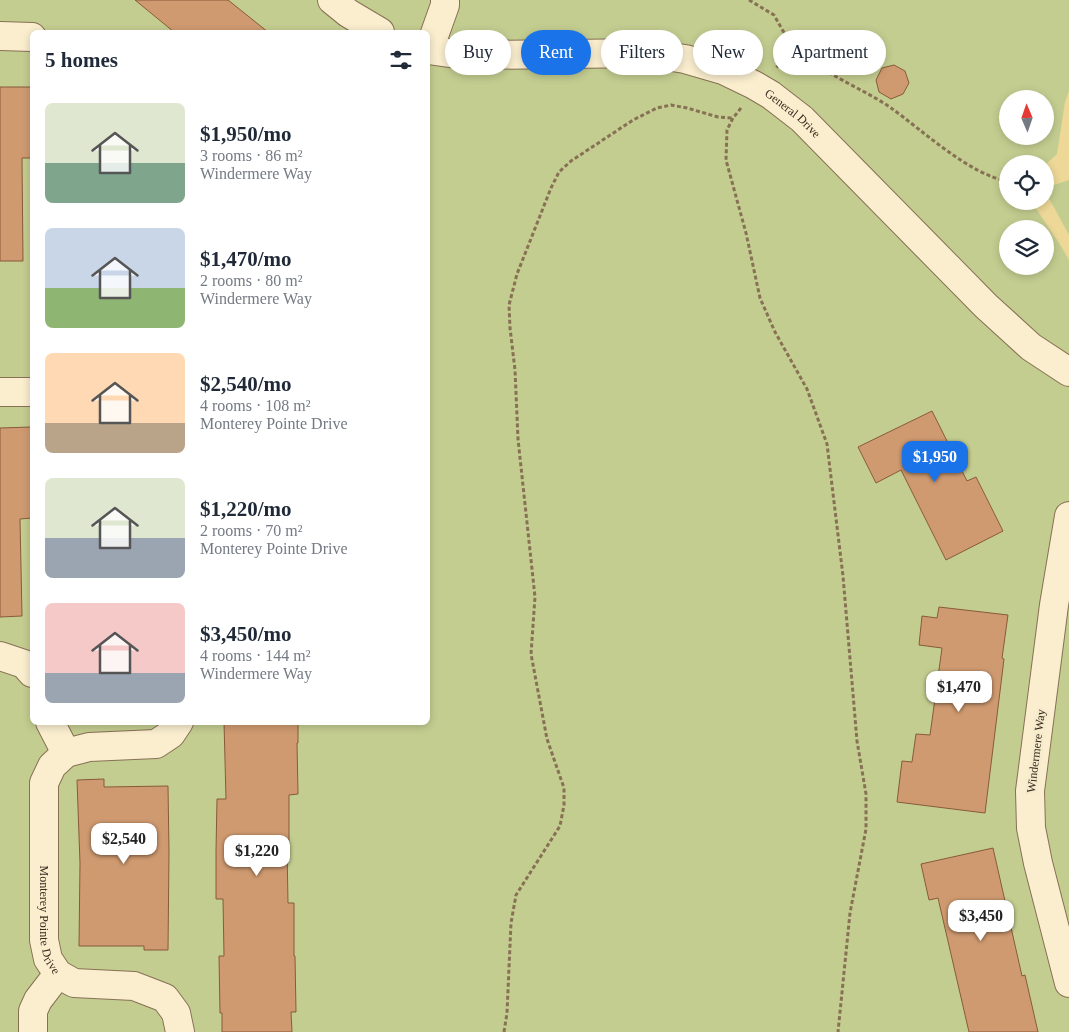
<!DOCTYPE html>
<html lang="en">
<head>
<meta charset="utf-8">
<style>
  :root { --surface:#fff; --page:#f2f2f3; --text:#1f2937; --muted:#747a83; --accent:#1a73e8 }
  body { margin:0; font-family:"Times New Roman",serif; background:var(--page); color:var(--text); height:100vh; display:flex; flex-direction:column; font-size:19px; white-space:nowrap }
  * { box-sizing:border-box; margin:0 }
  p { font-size:16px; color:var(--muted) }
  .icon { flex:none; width:28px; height:28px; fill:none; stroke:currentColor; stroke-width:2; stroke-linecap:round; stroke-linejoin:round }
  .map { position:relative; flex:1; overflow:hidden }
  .drawer { position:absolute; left:30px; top:30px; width:400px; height:695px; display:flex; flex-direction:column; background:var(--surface); border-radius:8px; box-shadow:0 2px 8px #0003 }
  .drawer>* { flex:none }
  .guide { position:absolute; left:445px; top:30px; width:475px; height:45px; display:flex; gap:10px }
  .needle { width:32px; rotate:358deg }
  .buttons { position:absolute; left:999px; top:90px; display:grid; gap:10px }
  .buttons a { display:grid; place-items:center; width:55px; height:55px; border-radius:50%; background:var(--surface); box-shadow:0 2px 8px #0003; font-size:25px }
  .price { position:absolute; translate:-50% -42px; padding:0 11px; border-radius:10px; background:#fff; color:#222; font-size:16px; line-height:32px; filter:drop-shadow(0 1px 2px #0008) }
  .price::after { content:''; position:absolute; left:50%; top:30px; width:15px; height:11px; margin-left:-8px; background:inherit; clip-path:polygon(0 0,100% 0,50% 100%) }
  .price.on { background:var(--accent); color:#fff }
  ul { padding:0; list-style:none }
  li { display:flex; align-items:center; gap:15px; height:125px; padding:0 15px }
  li span { display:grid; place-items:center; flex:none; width:140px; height:100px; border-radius:8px; color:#555 }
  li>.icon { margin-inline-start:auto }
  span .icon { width:60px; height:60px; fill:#fffc; stroke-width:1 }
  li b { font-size:21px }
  h2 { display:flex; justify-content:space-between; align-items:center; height:60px; padding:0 15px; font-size:21px }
  .pill { padding:0 18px; border-radius:22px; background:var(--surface); box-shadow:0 2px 8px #0003; font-size:18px; line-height:45px }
  .pill.on { background:var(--accent); color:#fff }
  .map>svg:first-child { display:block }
  .green { fill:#c4cd90; fill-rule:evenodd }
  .sand { fill:#edd897 }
  .building { fill:#cf9a70; stroke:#875b3a }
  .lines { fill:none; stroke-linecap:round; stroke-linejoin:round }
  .minor-casing { stroke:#877155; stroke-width:30 }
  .path { stroke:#877155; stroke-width:3; stroke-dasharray:4 2.5; stroke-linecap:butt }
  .minor { stroke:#faeecf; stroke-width:28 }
  .labels { text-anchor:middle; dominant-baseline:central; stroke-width:5; stroke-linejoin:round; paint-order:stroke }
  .street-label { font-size:12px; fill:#36281b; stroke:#f6ebcc }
</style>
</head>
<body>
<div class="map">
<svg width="1069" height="1032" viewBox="0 0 1069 1032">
  <rect width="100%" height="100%" fill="#efe1bc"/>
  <path class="green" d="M 0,0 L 1069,0 L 1069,1032 L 0,1032 ZM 32,32 L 428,32 L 428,722 L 32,722 ZM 1008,99 L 1045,99 L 1045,136 L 1008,136 ZM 1008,164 L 1045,164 L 1045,201 L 1008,201 ZM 1008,229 L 1045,229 L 1045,266 L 1008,266 Z"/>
  <path class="sand" d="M 1069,91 L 1069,180 L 1045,188 L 1045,165 L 1057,154 L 1065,102 Z
    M 1045,191 L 1069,235 L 1069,260 L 1061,246 L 1031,201 L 1045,201 Z"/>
  <path class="building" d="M 135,0 L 228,0 L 268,32 L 174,32 Z
    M 894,65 L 905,71 L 909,83 L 903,94 L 891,99 L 879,92 L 876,80 L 882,68 Z
    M 0,87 L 32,87 L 32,158 L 22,158 L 23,261 L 0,261 Z
    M 932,411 L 967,481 L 976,477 L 1003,531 L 946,560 L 901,470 L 876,483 L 858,447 Z
    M 31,427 L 32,518 L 20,519 L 22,616 L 0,617 L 0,428 Z
    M 939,607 L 1008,615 L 1002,658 L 1004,659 L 985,813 L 897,802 L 902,761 L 912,762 L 916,734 L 930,735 L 942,648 L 919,645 L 922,616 L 937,618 Z
    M 224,722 L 298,722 L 298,743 L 297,743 L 298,794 L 289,795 L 289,847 L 287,847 L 288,903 L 294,903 L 294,956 L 295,956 L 296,1012 L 291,1012 L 292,1032 L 222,1032 L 222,1013 L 220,1013 L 219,956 L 224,956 L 223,899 L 216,899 L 216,851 L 217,799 L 226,799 Z
    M 104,779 L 104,787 L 168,786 L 169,852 L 168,950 L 144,950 L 144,946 L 79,946 L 80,863 L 77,780 Z
    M 993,848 L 1022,976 L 1025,975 L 1038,1032 L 969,1032 L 938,898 L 929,900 L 921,864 Z"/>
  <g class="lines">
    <g class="minor-casing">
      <g id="minor">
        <path d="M 332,0 L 348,13 L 380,32"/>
        <path d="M 0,36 L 32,37"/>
        <path id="s1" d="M 428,50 L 456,54 L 478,55 L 646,53 L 685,59 L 723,70 L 754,85 L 771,95 L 802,119 L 986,306 L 1031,347 L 1069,372"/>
        <path d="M 429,50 L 445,5 L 445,0"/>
        <path d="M 0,392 L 32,392"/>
        <path d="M 1069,516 L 1054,605 L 1030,791 L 1031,828 L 1038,863 L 1069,983"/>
        <path d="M 0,656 L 24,664 L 32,673"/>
        <path d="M 50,722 L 66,753"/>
        <path id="s2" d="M 179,722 L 171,734 L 156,744 L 89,747 L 66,753 L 52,766 L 44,783 L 44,940 L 48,959 L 58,974 L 74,983 L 134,986 L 165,998 L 176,1013 L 180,1032"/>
        <path d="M 33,1032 L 33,1011 L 38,1000 L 58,974"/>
      </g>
    </g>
    <path class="path" d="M 749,0 L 774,15 L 787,38 L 785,58 L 776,68
      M 786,58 C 803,56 820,68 835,76 C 854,87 874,96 891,108 C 922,130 971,176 1008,181
      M 741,108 L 733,118 L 727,130 L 726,160 L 746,233 L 760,298 L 775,332 L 807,389 L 827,444 L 843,576 L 857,741 L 866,794 L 866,829 L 850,913 L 838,1032
      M 504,1032 L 507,1013 L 511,923 L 516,895 L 560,826 L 564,805 L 564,788 L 547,739 L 531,654 L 535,597 L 518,439 L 515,370 L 510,328 L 509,305 L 517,274 L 551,188 L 559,172 L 571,161 L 633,120 L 657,108 L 671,105 L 687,108 L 718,117 L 733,118"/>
    <use href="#minor" class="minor"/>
  </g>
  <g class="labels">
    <g class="street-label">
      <text stroke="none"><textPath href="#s1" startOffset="380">General Drive</textPath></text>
      <text transform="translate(1036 751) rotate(-83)">Windermere Way</text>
      <text stroke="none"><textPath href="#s2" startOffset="299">Monterey Pointe Drive</textPath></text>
    </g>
  </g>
</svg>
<div class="buttons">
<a><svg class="needle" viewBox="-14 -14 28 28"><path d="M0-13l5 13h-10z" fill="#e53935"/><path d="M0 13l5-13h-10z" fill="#747a83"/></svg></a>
<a><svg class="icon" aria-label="locate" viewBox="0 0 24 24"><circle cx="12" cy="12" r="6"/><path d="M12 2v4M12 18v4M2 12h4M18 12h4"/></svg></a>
<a><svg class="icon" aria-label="layers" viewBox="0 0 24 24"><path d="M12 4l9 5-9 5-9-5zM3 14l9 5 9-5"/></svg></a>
</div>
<b class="price on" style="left:935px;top:483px">$1,950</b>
<b class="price" style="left:959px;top:713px">$1,470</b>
<b class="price" style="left:124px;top:865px">$2,540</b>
<b class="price" style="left:257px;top:877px">$1,220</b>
<b class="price" style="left:981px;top:942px">$3,450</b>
<div class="guide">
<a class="pill">Buy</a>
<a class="pill on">Rent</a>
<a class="pill">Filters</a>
<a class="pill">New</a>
<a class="pill">Apartment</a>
</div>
<section class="drawer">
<h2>5 homes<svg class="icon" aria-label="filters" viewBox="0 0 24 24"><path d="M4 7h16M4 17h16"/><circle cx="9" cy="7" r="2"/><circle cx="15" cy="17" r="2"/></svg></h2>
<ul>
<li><span style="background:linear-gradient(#dfe7d0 60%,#7fa58c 0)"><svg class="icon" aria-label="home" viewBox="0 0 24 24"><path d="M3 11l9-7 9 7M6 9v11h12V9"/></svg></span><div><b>$1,950/mo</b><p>3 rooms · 86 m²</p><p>Windermere Way</p></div></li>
<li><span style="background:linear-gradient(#c9d6e8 60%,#8fb573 0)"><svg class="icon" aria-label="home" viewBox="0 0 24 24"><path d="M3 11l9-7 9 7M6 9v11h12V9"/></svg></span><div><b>$1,470/mo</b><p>2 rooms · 80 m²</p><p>Windermere Way</p></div></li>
<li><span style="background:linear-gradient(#ffd9b3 70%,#b9a48a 0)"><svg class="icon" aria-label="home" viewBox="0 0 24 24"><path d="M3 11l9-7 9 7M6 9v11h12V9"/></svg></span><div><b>$2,540/mo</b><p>4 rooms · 108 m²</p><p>Monterey Pointe Drive</p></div></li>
<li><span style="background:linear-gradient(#dfe7d0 60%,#9aa5b1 0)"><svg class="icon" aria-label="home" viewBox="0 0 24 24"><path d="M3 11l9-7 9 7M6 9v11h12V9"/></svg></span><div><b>$1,220/mo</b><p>2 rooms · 70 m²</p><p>Monterey Pointe Drive</p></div></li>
<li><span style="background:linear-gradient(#f6c9c9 70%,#9aa5b1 0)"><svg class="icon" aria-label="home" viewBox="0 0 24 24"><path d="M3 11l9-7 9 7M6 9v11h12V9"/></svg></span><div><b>$3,450/mo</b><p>4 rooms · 144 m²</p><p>Windermere Way</p></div></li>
</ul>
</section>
</div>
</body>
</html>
